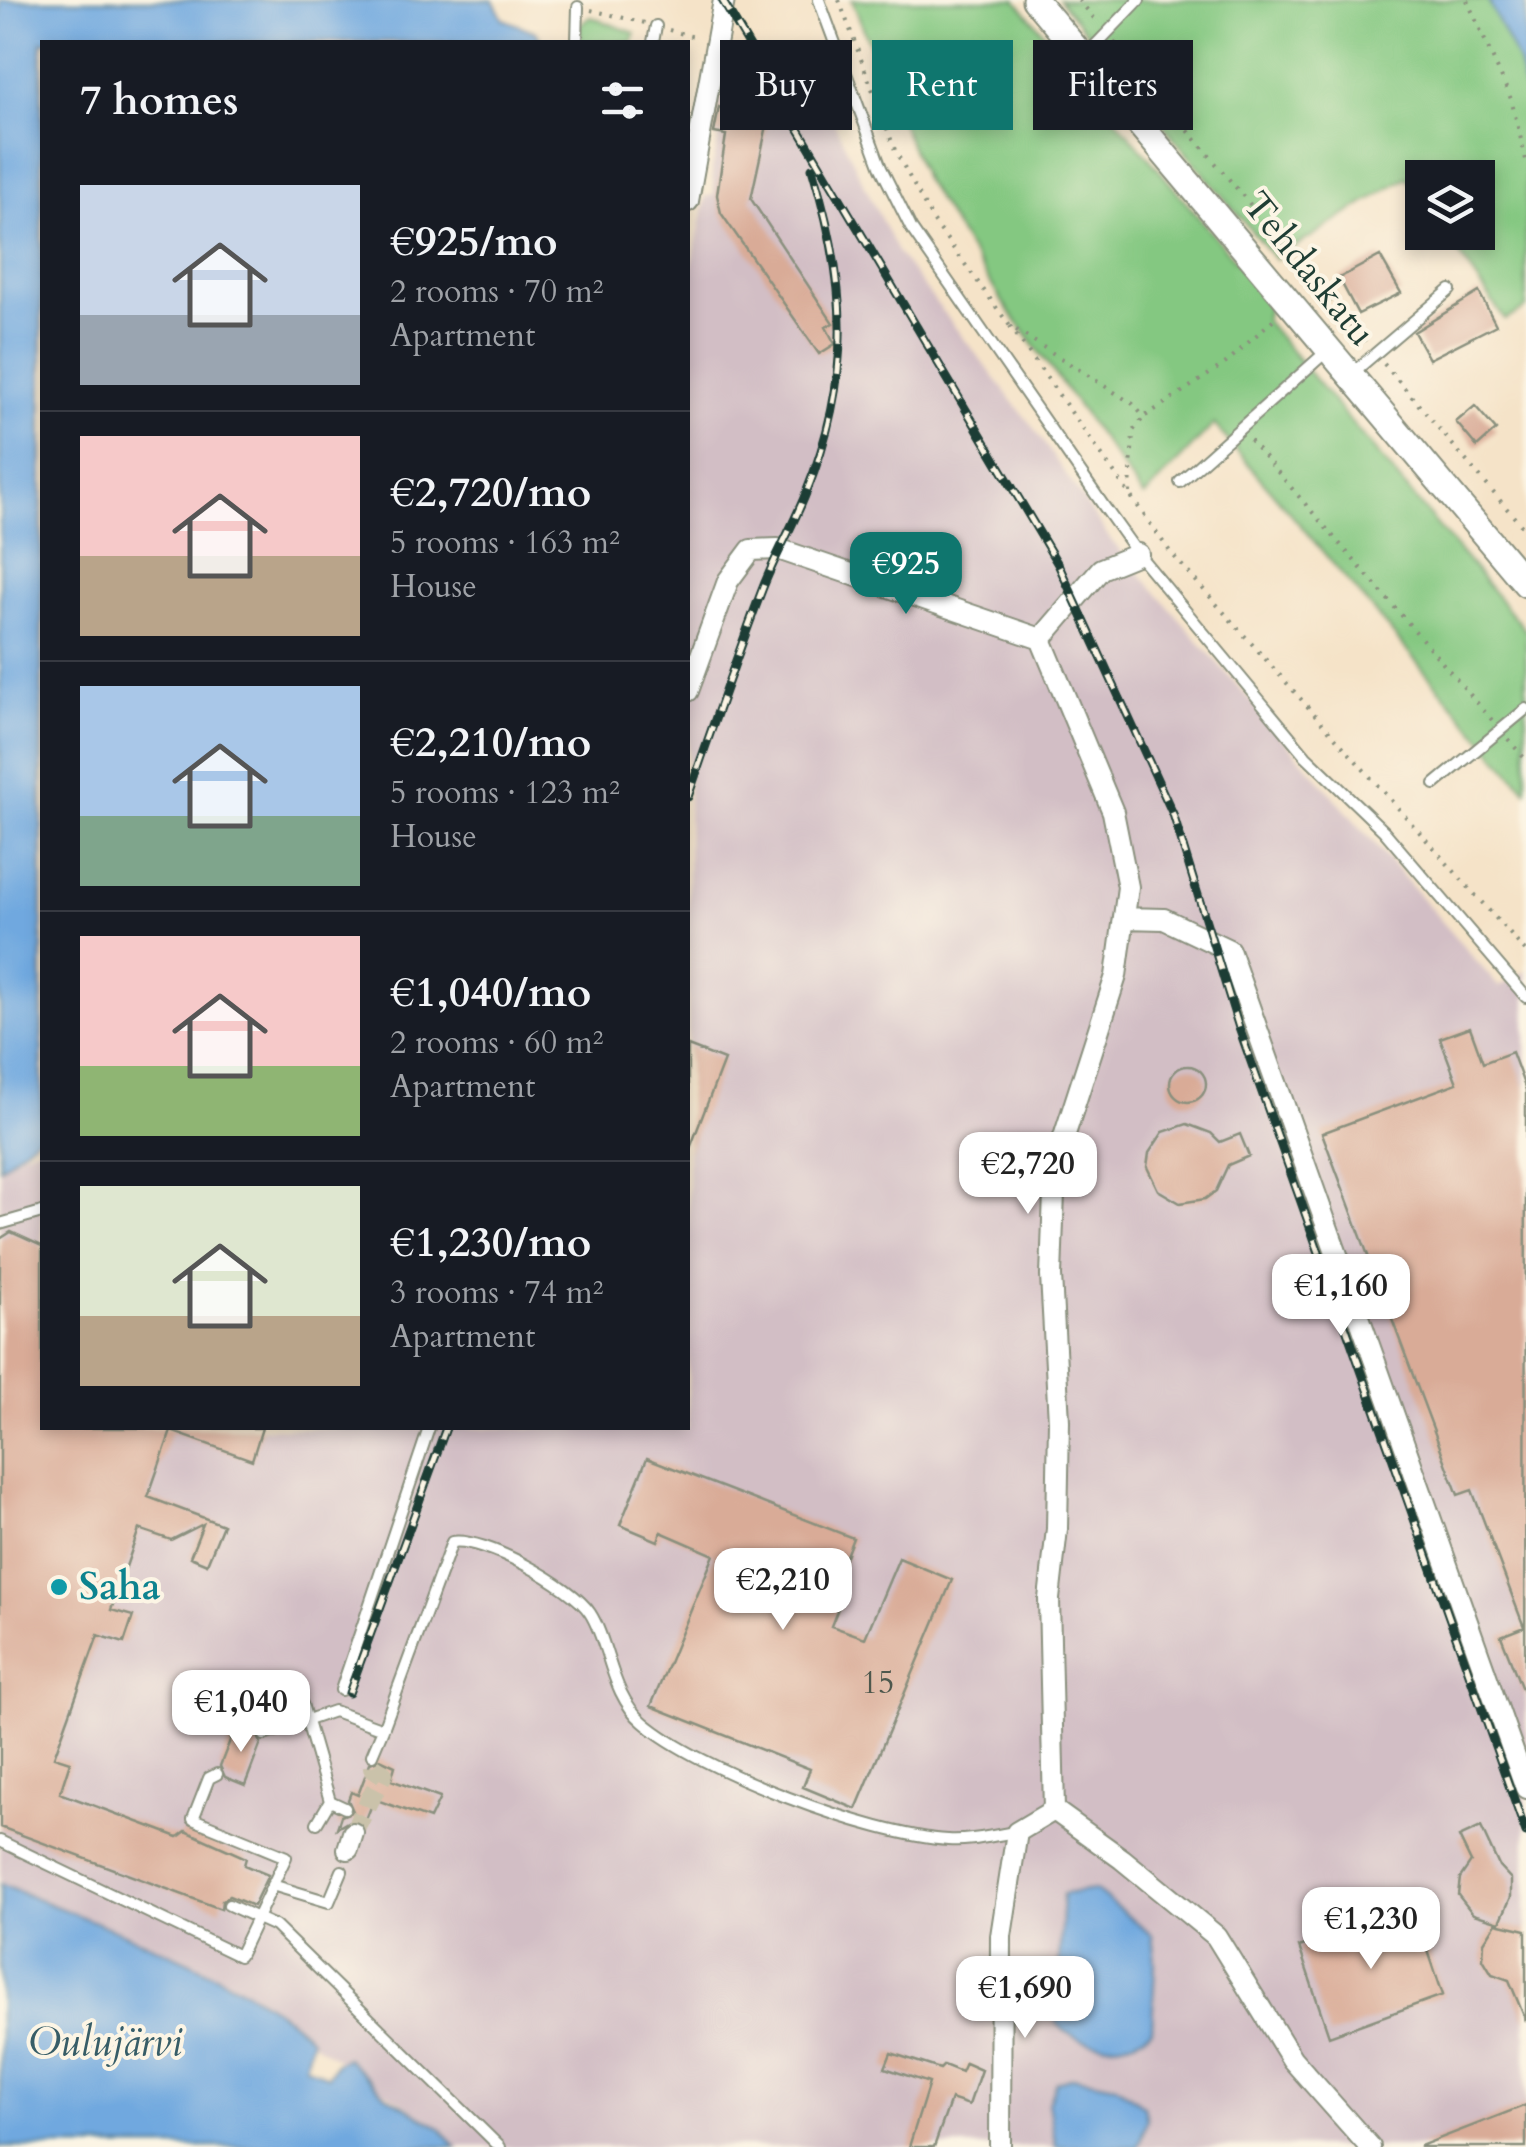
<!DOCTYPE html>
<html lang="en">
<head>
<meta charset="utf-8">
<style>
  :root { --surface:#171b24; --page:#242831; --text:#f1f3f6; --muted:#9ea1a6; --line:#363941; --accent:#0f766e }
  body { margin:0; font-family:Cardo,serif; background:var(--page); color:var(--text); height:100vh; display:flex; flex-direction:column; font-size:38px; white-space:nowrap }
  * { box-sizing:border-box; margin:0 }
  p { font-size:32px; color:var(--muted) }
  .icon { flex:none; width:55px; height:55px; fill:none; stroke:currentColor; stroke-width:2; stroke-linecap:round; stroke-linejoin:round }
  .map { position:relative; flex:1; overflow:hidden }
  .details { position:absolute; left:40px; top:40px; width:650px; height:1390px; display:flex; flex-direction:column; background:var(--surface); border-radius:0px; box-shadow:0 5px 15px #0003 }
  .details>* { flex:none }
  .banner { position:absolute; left:720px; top:40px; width:655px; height:90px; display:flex; gap:20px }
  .tools { position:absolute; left:1405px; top:160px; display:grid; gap:20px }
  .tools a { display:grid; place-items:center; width:90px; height:90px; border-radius:0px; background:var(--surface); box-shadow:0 5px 15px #0003; font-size:50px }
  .price { position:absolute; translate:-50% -85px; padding:0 22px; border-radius:20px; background:#fff; color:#222; font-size:32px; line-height:65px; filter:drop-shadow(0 2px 5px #0008) }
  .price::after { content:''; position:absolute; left:50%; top:60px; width:30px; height:22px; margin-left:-15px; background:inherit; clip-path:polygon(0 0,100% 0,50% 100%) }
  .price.on { background:var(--accent); color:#fff }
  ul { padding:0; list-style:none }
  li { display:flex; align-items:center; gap:30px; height:250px; padding:0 40px }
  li+li { border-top:2px solid var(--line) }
  li span { display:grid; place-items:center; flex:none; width:280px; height:200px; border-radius:0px; color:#555 }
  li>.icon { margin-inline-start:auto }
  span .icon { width:120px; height:120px; fill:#fffc; stroke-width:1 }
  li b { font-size:42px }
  h2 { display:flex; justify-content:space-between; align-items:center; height:120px; padding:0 40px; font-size:42px }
  .pill { padding:0 35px; border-radius:0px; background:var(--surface); box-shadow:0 5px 15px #0003; font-size:35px; line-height:90px }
  .pill.on { background:var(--accent); color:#fff }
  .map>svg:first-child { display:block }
  .industrial { fill:#d2bec5 }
  .green { fill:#84c881; stroke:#52825a; stroke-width:2.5 }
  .water { fill:#70a8df; stroke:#48728a; stroke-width:2.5 }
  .building { fill:#d9ab97 }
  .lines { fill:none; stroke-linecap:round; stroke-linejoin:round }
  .minor-tunnel { stroke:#cac2aa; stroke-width:20; stroke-dasharray:20 10; stroke-linecap:butt }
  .service-casing { stroke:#8a907e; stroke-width:14 }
  .minor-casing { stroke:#8a907e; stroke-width:24 }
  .tertiary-casing { stroke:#8a907e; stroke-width:29 }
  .path { stroke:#8a907e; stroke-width:4; stroke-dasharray:2.5 8; stroke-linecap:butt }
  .service { stroke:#fff; stroke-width:10 }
  .minor { stroke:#fff; stroke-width:20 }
  .tertiary { stroke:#fff; stroke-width:25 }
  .rail-casing { stroke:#1f3d34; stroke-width:9 }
  .rail { stroke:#fcf5e5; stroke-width:5; stroke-dasharray:15; stroke-linecap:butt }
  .culture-dot { fill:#0f9aa8; stroke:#fcf5e5; stroke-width:4 }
  .labels { text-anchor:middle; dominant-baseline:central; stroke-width:8; stroke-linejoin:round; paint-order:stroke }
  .number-label { font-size:32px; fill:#4e584d }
  .street-label { font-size:38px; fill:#1f3d34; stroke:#fcf5e5 }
  .culture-label { font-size:38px; font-weight:bold; fill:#0d838f; stroke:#fcf5e5; text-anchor:start }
  .water-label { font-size:40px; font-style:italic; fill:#375d67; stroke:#fcf5e5 }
</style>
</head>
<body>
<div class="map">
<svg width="1526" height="2147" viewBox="0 0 1526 2147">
  <rect width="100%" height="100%" fill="#fcf5e5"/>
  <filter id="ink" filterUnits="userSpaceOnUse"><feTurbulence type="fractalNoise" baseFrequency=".01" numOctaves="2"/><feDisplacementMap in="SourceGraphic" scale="20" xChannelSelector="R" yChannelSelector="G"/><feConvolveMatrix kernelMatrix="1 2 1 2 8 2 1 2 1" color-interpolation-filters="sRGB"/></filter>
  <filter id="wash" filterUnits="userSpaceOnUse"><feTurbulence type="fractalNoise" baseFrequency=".0048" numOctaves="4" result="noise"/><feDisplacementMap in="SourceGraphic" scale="40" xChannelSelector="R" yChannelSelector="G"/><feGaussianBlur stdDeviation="2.25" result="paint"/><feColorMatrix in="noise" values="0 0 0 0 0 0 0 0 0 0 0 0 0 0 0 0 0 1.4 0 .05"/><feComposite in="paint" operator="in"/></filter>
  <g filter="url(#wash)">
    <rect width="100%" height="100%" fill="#f5e3c8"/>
    <path class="industrial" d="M 733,47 L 754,87 L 773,100 L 813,79 L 898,254 L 1033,427 L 1110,539 L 1499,987 L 1526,971 L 1526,2147 L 456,2147 L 441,2129 L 212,1975 L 0,1884 L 0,1169 L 22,1152 L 42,1146 L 42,1428 L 688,1428 L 688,284 L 706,196 L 714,195 L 712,170 L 719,137 L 712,135 Z"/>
    <path class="green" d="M 852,0 L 1016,0 L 1270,302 L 1265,320 L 1526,631 L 1526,790 L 1214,424 L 1144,497 L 1004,304 L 924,179 Z
      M 1059,0 L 1526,0 L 1526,308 L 1505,320 L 1445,233 L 1478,232 L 1478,178 L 1422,178 L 1422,199 L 1407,177 L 1275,259 Z
      M 591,17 L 635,33 L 633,42 L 581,42 L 579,25 Z"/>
    <path class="water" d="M 0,0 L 493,0 L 503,19 L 536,32 L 542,42 L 42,42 L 42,1133 L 0,1168 Z
      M 1488,0 L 1526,0 L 1526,97 L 1518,62 Z
      M 0,1884 C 87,1921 248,1974 311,2039 L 305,2066 L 328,2076 L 336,2063 L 347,2058 L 387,2096 L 442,2129 L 456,2147 L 0,2147 Z
      M 1095,1890 L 1152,1935 L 1155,1962 L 1152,2029 C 1129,2052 1076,2048 1056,2022 L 1063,1894 Z
      M 1074,2077 L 1116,2085 L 1144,2106 L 1147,2120 L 1138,2147 L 1056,2147 L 1048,2103 L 1056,2082 Z"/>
    <g id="blocks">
      <path class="building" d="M 756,98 L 767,106 L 769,116 L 751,199 L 833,323 L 826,327 L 835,344 L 819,354 L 721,213 L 717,195 L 726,135 L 714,133 L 719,107 L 738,113 L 742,103 Z
        M 1380,256 L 1401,293 L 1358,314 L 1339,278 Z
        M 1479,292 L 1496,325 L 1429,359 L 1414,332 Z
        M 1475,406 L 1496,430 L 1477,447 L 1456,422 Z
        M 1470,1027 L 1483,1063 L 1512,1052 L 1526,1090 L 1525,1697 L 1501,1636 L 1524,1627 L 1472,1490 L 1458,1495 L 1322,1133 L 1457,1083 L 1440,1038 Z
        M 688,1046 L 724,1060 L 689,1151 L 688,1151 Z
        M1170 1084a18 18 0 1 1 36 0a18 18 0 1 1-36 0Z
        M 1187,1124 L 1211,1133 L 1220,1142 L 1240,1134 L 1249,1156 L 1228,1165 L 1216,1191 L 1205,1199 L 1180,1203 L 1158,1190 L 1147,1167 L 1149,1153 L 1163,1132 Z
        M 11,1232 L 42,1246 L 42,1428 L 262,1428 L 252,1460 L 171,1431 L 148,1497 L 223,1525 L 207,1564 L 190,1557 L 203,1524 L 171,1540 L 139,1529 L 111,1610 L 133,1616 L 124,1643 L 98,1635 L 54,1757 L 70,1762 L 60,1793 L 178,1837 L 186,1831 L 246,1858 L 244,1865 L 268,1875 L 253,1906 L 229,1896 L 222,1901 L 221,1909 L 0,1827 L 0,1239 Z
        M 647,1458 L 853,1538 L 832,1591 L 843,1596 L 831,1626 L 865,1638 L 899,1558 L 952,1580 L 856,1809 L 803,1787 L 810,1769 L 651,1706 L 714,1555 L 661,1532 L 658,1541 L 620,1525 Z
        M 236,1725 L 256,1732 L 261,1743 L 245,1785 L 225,1777 L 220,1766 Z
        M 380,1759 L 395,1766 L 391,1780 L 440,1798 L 430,1819 L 374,1799 L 364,1825 L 351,1820 L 337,1828 L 341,1816 L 353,1811 L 348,1800 L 351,1792 L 358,1795 L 370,1763 Z
        M 1481,1827 L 1499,1866 L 1511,1879 L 1511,1897 L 1500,1922 L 1473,1914 L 1458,1895 L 1460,1878 L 1471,1862 L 1459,1837 Z
        M 1414,1909 L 1443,1995 L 1329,2036 L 1299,1947 Z
        M 1496,1923 L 1526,1930 L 1526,2021 L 1509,1980 L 1492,1974 L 1483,1959 L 1484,1942 Z
        M 891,2053 L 940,2069 L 944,2065 L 961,2072 L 965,2063 L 981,2070 L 969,2105 L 951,2099 L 934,2147 L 909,2147 L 929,2083 L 885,2068 Z
        M 1526,2105 L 1526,2147 L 1420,2147 L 1420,2146 Z"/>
    </g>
  </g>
  <g filter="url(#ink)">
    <use href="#blocks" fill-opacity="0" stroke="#8a907e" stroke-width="2.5"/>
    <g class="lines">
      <path class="minor-tunnel" d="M 353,1833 L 383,1774 L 373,1767 L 372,1755"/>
      <g class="service-casing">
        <path id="service" d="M 819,0 L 881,168 L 911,228 L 1103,505 L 1138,554 L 1306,756 L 1384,831 L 1526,997
          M 577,42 L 578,7
          M 653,42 L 656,26
          M 1084,57 L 1139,0
          M 1349,376 L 1450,290
          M 1180,482 L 1327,351
          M 1435,784 L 1526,709
          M 0,1224 L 42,1212
          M 341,1690 L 429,1428
          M 302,1704 L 330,1801 L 345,1808
          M 264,1735 L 334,1711 L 383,1729 L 452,1542 C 482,1536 573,1586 590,1613 C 610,1644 610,1694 643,1722 C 699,1771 874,1836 948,1840 C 970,1842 994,1835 1016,1832
          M 372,1755 L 383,1729
          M 317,1823 L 330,1801
          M 0,1841 L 239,1956 L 286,1857 L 193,1819 L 209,1778 L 217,1774
          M 272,1885 L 329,1902 L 342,1871
          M 229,1905 L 275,1926 L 500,2147"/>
      </g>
      <g class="minor-casing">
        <path id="minor" d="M 688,201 L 724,0
          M 1041,639 L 1113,812 L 1128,887 L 1116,976 L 1055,1165 L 1051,1276 L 1059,1421 L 1057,1529 L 1049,1599 L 1054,1810
          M 688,691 L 728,581 L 751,550 L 778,549 L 1041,639 L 1101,569 L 1138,554
          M 1124,918 L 1164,919 L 1229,950 L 1526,1788
          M 348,1849 L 353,1833
          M 1000,2147 L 1001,1936 L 1017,1832 L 1054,1810 L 1122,1859 L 1216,1936 L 1292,2059 L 1370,2147"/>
      </g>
      <g class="tertiary-casing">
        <path id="tertiary" d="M 1035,0 L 1526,584"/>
      </g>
      <path class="path" d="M 839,0 L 895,150 L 932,219 L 1010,326 L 1133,404 L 1144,417 L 1226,363 L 1277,316
        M 1079,0 L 1098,23
        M 1467,0 L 1511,99 L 1526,160
        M 591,10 L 645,23
        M 669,30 L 698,38
        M 1114,42 L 1368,345
        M 1010,326 L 1171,553 L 1526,952
        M 1384,364 L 1526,531
        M 1250,440 L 1492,720
        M 1130,493 L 1133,431 L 1144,417
        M 1508,739 L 1526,760"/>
      <use href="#service" class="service"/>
      <use href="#minor" class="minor"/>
      <use href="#tertiary" class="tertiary"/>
      <g class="rail-casing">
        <path id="rail" d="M 722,0 L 1059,566 L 1173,814 L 1239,1028 L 1526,1833
          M 688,797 C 712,728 736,658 762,590 C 775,556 793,526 806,493 C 853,377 848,286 812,168
          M 349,1693 L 446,1428"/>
      </g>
      <use href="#rail" class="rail"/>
    </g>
  </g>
  <circle class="culture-dot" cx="59" cy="1587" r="10"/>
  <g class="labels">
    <g class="number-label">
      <text x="878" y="1683">15</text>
    </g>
    <g class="street-label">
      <text transform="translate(1309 269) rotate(51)">Tehdaskatu</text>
    </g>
    <g class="culture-label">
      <text x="79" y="1587">Saha</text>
    </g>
    <g class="water-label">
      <text x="105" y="2042">Oulujärvi</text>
    </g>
  </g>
</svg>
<div class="tools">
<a><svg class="icon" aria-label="layers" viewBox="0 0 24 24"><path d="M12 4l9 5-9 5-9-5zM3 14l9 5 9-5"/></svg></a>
</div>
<b class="price on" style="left:906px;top:617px">€925</b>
<b class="price" style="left:1028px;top:1217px">€2,720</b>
<b class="price" style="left:1341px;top:1339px">€1,160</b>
<b class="price" style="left:783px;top:1633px">€2,210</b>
<b class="price" style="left:241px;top:1755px">€1,040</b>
<b class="price" style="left:1371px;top:1972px">€1,230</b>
<b class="price" style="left:1025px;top:2041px">€1,690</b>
<div class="banner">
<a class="pill">Buy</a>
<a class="pill on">Rent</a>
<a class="pill">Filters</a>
</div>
<section class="details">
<h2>7 homes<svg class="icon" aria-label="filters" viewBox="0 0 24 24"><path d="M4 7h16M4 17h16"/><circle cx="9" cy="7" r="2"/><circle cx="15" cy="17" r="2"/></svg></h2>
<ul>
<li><span style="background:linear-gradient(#c9d6e8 65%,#9aa5b1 0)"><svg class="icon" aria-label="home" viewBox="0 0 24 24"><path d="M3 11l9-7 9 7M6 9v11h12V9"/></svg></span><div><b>€925/mo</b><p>2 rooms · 70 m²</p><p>Apartment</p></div></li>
<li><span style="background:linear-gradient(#f6c9c9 60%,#b9a48a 0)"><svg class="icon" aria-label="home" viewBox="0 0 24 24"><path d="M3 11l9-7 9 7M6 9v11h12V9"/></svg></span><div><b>€2,720/mo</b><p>5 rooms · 163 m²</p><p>House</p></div></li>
<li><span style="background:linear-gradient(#a9c7e8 65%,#7fa58c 0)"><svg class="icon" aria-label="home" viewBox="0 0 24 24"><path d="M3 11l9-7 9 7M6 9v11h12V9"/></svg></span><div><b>€2,210/mo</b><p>5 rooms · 123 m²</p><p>House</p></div></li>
<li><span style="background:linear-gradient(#f6c9c9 65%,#8fb573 0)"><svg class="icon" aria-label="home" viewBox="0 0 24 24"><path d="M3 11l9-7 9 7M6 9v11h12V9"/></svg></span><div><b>€1,040/mo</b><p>2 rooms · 60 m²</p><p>Apartment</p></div></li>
<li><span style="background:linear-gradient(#dfe7d0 65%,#b9a48a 0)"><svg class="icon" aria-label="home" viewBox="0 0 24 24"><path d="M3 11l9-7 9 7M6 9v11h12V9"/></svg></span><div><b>€1,230/mo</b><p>3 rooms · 74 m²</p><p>Apartment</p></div></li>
</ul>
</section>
</div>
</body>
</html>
